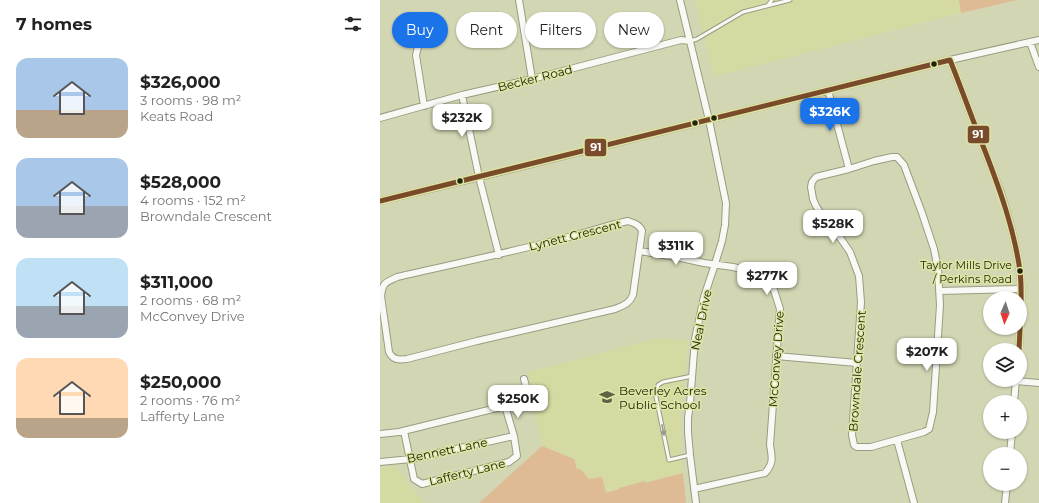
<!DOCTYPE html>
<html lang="en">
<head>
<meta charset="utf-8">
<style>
  :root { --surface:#fff; --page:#f6f6f6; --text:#222; --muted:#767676; --accent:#1a73e8 }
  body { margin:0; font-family:Montserrat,sans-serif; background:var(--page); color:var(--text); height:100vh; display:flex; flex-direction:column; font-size:15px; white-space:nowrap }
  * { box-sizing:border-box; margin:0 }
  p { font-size:13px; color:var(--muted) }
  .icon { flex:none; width:22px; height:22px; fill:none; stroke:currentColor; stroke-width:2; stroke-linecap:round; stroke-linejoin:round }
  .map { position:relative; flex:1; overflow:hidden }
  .sheet { display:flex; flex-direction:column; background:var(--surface); width:380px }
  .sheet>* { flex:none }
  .hud { position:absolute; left:12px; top:12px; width:380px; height:36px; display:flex; gap:8px }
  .needle { width:26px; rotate:183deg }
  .controls { position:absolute; left:603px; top:291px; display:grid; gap:8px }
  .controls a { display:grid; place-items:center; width:44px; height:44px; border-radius:50%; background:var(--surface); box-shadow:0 1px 3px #0004; font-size:20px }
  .price { position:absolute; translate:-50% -34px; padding:0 9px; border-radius:8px; background:#fff; color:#222; font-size:13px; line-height:26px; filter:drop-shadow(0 1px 2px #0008) }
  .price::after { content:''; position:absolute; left:50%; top:24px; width:12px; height:9px; margin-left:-6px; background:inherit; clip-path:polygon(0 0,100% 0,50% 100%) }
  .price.current { background:var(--accent); color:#fff }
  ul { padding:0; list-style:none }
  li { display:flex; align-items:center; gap:12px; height:100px; padding:0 16px }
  li span { display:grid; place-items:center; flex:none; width:112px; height:80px; border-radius:12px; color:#555 }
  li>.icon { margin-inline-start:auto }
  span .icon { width:48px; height:48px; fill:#fffc; stroke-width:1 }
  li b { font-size:17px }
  h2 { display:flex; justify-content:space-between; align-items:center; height:48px; padding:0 16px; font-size:17px }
  .chip { padding:0 14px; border-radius:18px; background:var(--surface); box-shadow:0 1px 3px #0004; font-size:14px; line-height:36px }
  .chip.current { background:var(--accent); color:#fff }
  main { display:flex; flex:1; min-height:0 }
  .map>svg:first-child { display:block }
  .built { fill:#d5daa2 }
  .green { fill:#debb95 }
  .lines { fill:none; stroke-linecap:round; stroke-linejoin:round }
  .service-casing { stroke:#9a9c81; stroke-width:5 }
  .minor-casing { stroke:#9a9c81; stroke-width:8 }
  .service { stroke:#f8f9f4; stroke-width:3 }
  .minor { stroke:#f8f9f4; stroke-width:6 }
  .bus-1-casing { stroke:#dfe5a4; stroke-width:8 }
  .bus-1 { stroke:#7a4b2a; stroke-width:5 }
  .oneway { fill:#98998b }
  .bus-dot { fill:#22240a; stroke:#dfe5a4; stroke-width:1.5 }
  .labels { text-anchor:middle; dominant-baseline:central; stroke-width:3; stroke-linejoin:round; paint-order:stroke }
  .bus-label { font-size:11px; fill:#22240a; stroke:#dfe5a4; text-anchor:end }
  .street-label { font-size:12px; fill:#22240a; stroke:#dfe5a4 }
  .poi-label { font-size:12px; fill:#22240a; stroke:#dfe5a4; text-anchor:start }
  .line-badge { stroke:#dfe5a4; stroke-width:1.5 }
  .badge-label { font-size:11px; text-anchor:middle; font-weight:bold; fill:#fff }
</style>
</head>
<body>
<main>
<section class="sheet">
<h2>7 homes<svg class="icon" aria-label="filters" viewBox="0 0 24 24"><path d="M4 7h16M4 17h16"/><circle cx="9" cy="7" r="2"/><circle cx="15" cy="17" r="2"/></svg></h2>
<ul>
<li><span style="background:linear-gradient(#a9c7e8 65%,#b9a48a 0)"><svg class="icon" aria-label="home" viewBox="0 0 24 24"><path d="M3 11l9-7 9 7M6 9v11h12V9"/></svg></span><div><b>$326,000</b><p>3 rooms · 98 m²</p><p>Keats Road</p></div></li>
<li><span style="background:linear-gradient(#a9c7e8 60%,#9aa5b1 0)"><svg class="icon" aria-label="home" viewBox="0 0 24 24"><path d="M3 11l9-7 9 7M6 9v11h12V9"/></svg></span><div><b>$528,000</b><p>4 rooms · 152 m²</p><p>Browndale Crescent</p></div></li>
<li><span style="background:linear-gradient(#bfe0f5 60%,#9aa5b1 0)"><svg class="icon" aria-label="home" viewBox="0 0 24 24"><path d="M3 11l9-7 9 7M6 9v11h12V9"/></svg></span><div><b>$311,000</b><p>2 rooms · 68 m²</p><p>McConvey Drive</p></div></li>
<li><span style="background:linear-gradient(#ffd9b3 75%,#b9a48a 0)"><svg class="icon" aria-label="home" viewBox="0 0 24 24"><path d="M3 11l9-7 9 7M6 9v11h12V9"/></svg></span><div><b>$250,000</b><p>2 rooms · 76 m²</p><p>Lafferty Lane</p></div></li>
</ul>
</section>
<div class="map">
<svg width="659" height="503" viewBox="0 0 659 503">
  <rect width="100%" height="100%" fill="#d3d6b3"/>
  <path class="built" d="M 315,0 L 579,0 L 581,13 L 333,77 Z
    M 278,338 L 308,341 L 300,423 L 301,451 L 303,473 L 225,493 L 209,479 L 200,469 L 197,470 L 194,459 L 162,446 L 148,372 Z
    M 15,466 L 44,503 L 0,503 L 0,468 Z"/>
  <path class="green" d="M 579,0 L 637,0 L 581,13 Z
    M 162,446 L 194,459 L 197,469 L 200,469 L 209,479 L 222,477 L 226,493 L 240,489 L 239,488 L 265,481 L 265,483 L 303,473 L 306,503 L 99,503 Z"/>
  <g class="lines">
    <g class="service-casing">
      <path id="service" d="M 388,5 L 392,0
        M 310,41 L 317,39 L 363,12 L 410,0
        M 310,455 L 289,460 L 276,397 L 278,385 L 283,382 L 312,376"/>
    </g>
    <g class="minor-casing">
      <path id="minor" d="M 139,0 L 152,79
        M 300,0 L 329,120 L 346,203 L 345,225 L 342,241 L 335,264 L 324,297 L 315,339 L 310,403 L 308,418 L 308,432 L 310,455 L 316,503
        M 40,39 L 36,55 L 44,106
        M 650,42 L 659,67
        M 570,60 L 621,193 C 630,221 639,254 641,283 C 642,305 640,328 639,350
        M 448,90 L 469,169
        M 82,95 L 99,177 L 119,255
        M 0,118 L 82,95 L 152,79 L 301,40 L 310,41
        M 512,157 L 517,157 L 524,165 L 542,213 L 554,249 L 558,269 L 560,305 L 553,412 L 549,429 L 544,432 L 491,447 L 477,447 L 474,445 L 472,435 L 481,302 L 479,276 L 470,252 L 461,239 L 445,220 L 436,206 L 433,199 L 431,187 L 432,182 L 436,177 L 469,169 L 494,161 Z
        M 0,201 L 99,177 L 570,60 L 659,40
        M 248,221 C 254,223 260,225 262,231 L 253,295 C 249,304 244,305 235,309 L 97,341 L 27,359 C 18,360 13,360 9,352 L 1,296 C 3,282 5,283 17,277 C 74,264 132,252 189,237 C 209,232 228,225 248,221 Z
        M 260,251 L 301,258 L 324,263 L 353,267 L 365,270 L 380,276 L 394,290 L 400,309 L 399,321 L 390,445 C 392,457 394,463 385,473 L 314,489
        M 559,291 L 641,289
        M 396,356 L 477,363
        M 636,381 L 659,383
        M 634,402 L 636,380
        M 24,431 L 34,479 L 42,484 L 129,462 L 137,456 L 134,436 L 125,406
        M 0,434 L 19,432 L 125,406 C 134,404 147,403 147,392 C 147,388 145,383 144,379
        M 517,440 L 534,503
        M 630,454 L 632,432
        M 0,462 L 31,459 L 134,436
        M 625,503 L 627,484"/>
    </g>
    <use href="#service" class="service"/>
    <use href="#minor" class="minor"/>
    <g class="bus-1-casing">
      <path id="bus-1" d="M 0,201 L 570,60 C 582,90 593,121 605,151 C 620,190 634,229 640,271 C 643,297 640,324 639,350"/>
    </g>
    <use href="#bus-1" class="bus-1"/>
  </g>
  <defs><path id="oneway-solid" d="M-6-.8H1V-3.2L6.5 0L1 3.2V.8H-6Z"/></defs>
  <use class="oneway" href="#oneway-solid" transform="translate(283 430) rotate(79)"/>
  <defs>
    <g id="school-bare" transform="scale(1.2)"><path d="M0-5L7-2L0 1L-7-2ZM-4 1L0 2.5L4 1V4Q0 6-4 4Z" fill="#606245" stroke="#dfe5a4" stroke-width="2.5" paint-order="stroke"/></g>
  </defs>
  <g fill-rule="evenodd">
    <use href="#school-bare" x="227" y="397"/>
  </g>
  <g class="bus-dot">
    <circle cx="554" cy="64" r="3.5"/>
    <circle cx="334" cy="118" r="3.5"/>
    <circle cx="315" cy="123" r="3.5"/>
    <circle cx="80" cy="181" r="3.5"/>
    <circle cx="640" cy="271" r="3.5"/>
  </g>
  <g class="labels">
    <g class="bus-label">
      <text x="632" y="265">Taylor Mills Drive<tspan x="632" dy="14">/ Perkins Road</tspan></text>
    </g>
    <g class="street-label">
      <text transform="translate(155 78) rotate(-14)">Becker Road</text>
      <text transform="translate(195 235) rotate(-14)">Lynett Crescent</text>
      <text transform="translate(321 320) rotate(-78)">Neal Drive</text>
      <text transform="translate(396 359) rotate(-86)">McConvey Drive</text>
      <text transform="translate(477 371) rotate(-86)">Browndale Crescent</text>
      <text transform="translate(67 450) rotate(-12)">Bennett Lane</text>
      <text transform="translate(87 472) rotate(-14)">Lafferty Lane</text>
    </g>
    <g class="poi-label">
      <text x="239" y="390">Beverley Acres<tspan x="239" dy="14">Public School</tspan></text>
    </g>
  </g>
  <g class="line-badge">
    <rect x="587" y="125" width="23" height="19" rx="4" fill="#7a4b2a"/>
    <rect x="204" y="138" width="23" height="19" rx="4" fill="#7a4b2a"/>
  </g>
  <g class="badge-label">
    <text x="598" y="138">91</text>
    <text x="216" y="151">91</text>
  </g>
</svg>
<div class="controls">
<a><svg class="needle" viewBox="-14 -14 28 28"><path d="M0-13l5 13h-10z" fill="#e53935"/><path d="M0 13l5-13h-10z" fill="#767676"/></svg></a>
<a><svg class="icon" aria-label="layers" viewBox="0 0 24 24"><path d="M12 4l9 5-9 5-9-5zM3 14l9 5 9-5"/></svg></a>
<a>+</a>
<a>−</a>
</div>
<b class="price current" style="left:450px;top:132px">$326K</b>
<b class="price" style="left:82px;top:138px">$232K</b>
<b class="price" style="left:453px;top:244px">$528K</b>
<b class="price" style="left:296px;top:266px">$311K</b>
<b class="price" style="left:387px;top:296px">$277K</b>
<b class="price" style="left:547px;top:372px">$207K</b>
<b class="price" style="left:138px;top:419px">$250K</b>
<div class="hud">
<a class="chip current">Buy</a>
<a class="chip">Rent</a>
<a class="chip">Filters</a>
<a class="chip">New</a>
</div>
</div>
</main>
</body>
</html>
